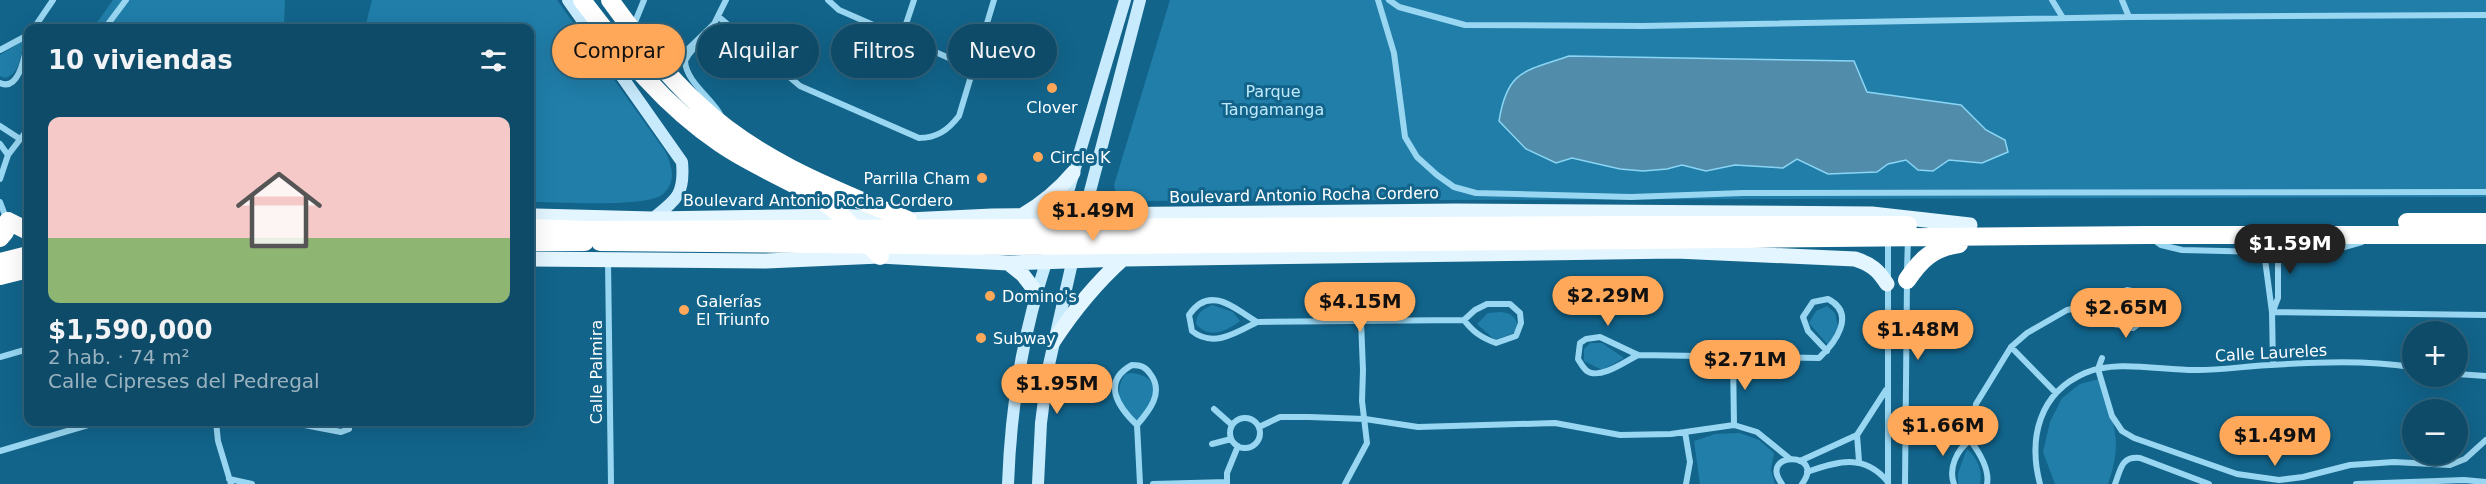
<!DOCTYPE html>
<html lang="es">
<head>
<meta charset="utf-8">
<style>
  :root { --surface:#0e4b68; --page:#17526e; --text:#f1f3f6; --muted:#9bb3c0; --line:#2e637c; --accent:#ffa859 }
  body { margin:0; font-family:"DejaVu Sans",sans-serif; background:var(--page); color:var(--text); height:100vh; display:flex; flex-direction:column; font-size:22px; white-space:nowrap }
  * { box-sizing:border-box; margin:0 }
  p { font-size:20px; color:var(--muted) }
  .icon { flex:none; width:33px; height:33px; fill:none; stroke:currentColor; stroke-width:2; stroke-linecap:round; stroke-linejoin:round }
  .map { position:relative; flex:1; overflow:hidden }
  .side { position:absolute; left:24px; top:24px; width:510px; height:402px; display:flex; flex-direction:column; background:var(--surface); border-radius:12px; box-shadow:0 6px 24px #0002,0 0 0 2px var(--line) }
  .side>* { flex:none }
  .hud { position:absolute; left:552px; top:24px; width:570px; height:54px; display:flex; gap:12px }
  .controls { position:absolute; left:2402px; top:321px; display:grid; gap:12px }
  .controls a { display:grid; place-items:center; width:66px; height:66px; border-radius:50%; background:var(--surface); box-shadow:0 6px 24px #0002,0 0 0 2px var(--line); font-size:30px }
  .price { position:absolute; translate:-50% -51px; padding:0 14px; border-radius:21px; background:var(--accent); color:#111; font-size:20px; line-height:39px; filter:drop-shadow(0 2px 3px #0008) }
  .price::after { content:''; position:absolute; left:50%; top:36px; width:18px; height:14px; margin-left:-9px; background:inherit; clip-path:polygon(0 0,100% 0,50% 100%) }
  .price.active { background:#222; color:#fff }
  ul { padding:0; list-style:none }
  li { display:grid; align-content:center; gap:12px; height:318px; padding:0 24px }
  li span { display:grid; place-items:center; height:186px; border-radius:12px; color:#555 }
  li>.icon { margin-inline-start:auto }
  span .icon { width:108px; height:108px; fill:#fffc; stroke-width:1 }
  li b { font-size:26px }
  h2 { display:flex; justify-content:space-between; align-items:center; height:72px; padding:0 24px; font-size:26px }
  .chip { padding:0 21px; border-radius:27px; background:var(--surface); box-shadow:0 6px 24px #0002,0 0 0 2px var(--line); font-size:21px; line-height:54px }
  .chip.active { background:var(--accent); color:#111 }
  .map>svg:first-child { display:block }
  .green { fill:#207ea9 }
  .water { fill:#518daa; stroke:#8ad5f5; stroke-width:1.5 }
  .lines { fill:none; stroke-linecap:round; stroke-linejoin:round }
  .street { stroke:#99d6f1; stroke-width:6 }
  .secondary { stroke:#c7eafc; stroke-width:12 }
  .primary { stroke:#e3f5ff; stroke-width:15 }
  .highway { stroke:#fff; stroke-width:18 }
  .highway-bridge { stroke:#fff; stroke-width:18 }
  .poi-dot { fill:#ffa859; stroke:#12648b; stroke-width:2 }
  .labels { text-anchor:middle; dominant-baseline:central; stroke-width:6; stroke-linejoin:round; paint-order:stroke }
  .park-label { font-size:16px; fill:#c0eafc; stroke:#12648b }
  .poi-label { font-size:16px; fill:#fff; stroke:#12648b; text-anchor:start }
  .street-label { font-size:16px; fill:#fff; stroke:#12648b }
</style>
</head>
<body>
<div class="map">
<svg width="2486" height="484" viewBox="0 0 2486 484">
  <rect width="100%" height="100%" fill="#12648b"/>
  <path class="green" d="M 113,0 L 285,0 L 284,26 L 282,28 L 93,28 Z
    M 372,0 L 557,0 L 665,151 C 672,165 677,182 663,194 C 648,208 555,202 530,202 L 530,28 L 365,28 Z
    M 1170,0 L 2486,0 L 2486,197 L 1124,201 L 1116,194 L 1114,185 Z
    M 24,40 C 21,55 20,74 5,78 L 0,76 L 0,55 Z
    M 2127,296 L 2136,298 L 2146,306 L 2144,315 L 2134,322 L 2112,314 L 2100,305 Z
    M 1212,305 L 1233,312 L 1240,321 C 1226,331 1210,340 1196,324 C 1197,312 1202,310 1212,305 Z
    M 1827,306 L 1835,313 L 1838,327 L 1828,345 L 1809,323 L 1816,311 Z
    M 1501,312 C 1511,313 1514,316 1518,325 L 1514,333 L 1495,340 L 1477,324 L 1488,313 Z
    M 1590,343 L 1602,343 L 1624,358 L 1602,370 L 1584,361 L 1584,349 Z
    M 1132,373 C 1168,378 1151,404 1137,422 C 1122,405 1112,397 1125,374 Z
    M 2099,379 C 2113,423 2124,438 2108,484 L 2055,484 L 2043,452 L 2050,422 L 2062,398 L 2080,384 Z
    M 1740,433 L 1759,440 L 1774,453 L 1771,470 L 1775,484 L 1700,484 L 1694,441 L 1715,434 Z
    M 1967,449 C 1978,459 1983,471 1980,484 L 1958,484 L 1958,473 Z"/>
  <path class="water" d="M 1569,56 L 1854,61 L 1867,92 L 1961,105 L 1986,130 L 2005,140 L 2008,152 L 1982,163 L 1949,160 L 1933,171 L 1918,170 L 1906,160 L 1888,164 L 1877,172 L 1828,174 L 1797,159 L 1783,168 L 1735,165 L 1706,171 L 1682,165 L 1667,169 L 1643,171 L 1620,169 L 1572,158 L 1556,163 L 1526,149 L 1499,121 C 1507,70 1525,71 1569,56 Z"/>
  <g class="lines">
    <path class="street" d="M 828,0 L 839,10 L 972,68
      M 1378,0 L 1394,53 L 1405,137 L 1417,157 L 1437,175 L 1454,187 L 1476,193 L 1631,197 L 1743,193 L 2486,192
      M 1389,0 L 1399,7 L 1465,25 L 1643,26 L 2129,17 L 2486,15
      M 2052,0 L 2063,18
      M 2122,0 L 2129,17
      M 719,17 L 800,86 L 919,138 C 937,138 948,130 959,116 L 994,0
      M 633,27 L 644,0
      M 34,28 L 53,0
      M 105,28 L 126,0
      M 901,39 L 914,0
      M 0,50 L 28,35
      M 657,51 L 673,58 L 683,54 L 714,24 L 726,0
      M 0,83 C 20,92 25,53 28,40
      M 720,114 C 710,97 686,81 685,61 C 692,46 714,28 732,29
      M 0,126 L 20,139
      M 0,144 L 8,155
      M 0,179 L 8,155 L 28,129
      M 0,202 L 6,218
      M 1888,238 L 1888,484
      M 2154,240 L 2161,245 L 2182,250 L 2264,252 L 2330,251 L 2362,242
      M 2264,252 L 2272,312 L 2273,364
      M 608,260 L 611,484
      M 1907,270 L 1908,239
      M 1487,304 L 1510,304 L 1520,313 L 1521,323 L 1516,336 L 1496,343 C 1482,338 1473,332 1464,320 L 1475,310 Z
      M 2273,311 L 2278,298 L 2278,251
      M 2272,312 L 2486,315
      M 1257,322 C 1235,309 1210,284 1189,315 L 1192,331 C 1213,348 1236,333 1257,322 L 1464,320
      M 1888,330 L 1907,330
      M 2011,347 L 2056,393
      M 1638,355 C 1626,361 1600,380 1587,371 C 1583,368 1580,362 1578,359 L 1580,343 L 1586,339 L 1600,337 L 1638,355 L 1819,358 C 1835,343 1857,314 1828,299 L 1813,302 L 1803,317 L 1808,331 L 1827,351
      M 0,357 L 28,349
      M 1733,358 L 1734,425
      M 2102,358 L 2098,369 L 2112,416 L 2122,431 L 2134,438 L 2237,474 L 2279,480 L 2303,477 L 2350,465 L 2394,462 L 2450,465 L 2465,459 L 2486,440
      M 1132,365 C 1141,365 1146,367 1151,375 C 1164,393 1149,411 1137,425 C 1118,407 1101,382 1132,365 Z
      M 2457,374 L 2486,376
      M 1214,409 L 1232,425
      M1230 433a15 15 0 1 1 30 0a15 15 0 1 1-30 0Z
      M 216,422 L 218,441 L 231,484
      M 289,422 L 341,432 L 349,429 L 350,422
      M 1137,425 L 1140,484
      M 1259,427 L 1280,417 L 1309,417 L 1365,419 L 1418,427 L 1555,423 L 1620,435 L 1671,434 L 1734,425 L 1757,432 L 1789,458
      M 1685,432 L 1690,462 L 1686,484
      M 1857,435 L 1859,461
      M 1970,440 C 1979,452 1990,469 1987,484
      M 1212,444 L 1231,439
      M 0,451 L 88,425 L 94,422
      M 1800,461 L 1857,435 L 1886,390
      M 1807,472 C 1838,461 1864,453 1888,482
      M 229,479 L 252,484
      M 1153,484 L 1227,482
      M 1227,484 L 1227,473 L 1238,446
      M 1345,484 L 1367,443 L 1362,401 L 1363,370 L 1361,321
      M 1782,484 C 1757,451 1827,451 1802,484
      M 1905,484 L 1907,281
      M 1954,484 C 1948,468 1957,450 1970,440 L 1976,404 L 2011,347 L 2027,333 L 2067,310 L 2087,306 L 2127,290 L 2141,293 L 2147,298 L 2151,303 L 2151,315 L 2133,328 L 2114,324 L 2087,306
      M 2040,484 C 2028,438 2039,393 2085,373 C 2116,359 2165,371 2198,370 C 2222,370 2247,366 2271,365 C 2317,362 2366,360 2412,367
      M 2115,484 C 2121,469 2121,456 2140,458 L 2209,484
      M 2356,484 L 2464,480 L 2486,482"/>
    <path class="secondary" d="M 568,0 L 682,162 C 685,195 676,200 652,219
      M 1059,222 L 1125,0
      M 1082,222 L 1140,0
      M 1008,484 C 1011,403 1023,333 1048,256
      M 1038,484 L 1041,423 L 1048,369 L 1074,254"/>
    <path class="primary" d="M 1023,215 C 1043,203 1058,191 1073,173
      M 530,218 L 536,216 L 652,219 L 840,216 L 908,220 L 992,216 L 1456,211 L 1872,214 L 1970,225
      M 530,259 L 766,261 L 880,256 L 1008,263 L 1123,259 L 1676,251 L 1855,259 C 1871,264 1878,270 1887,284
      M 1008,263 L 1023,275 L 1036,292
      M 1053,342 C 1074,310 1095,284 1123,259"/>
    <path class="highway" d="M 582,0 C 623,54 664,106 721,144 C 751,165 786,178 817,197 C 841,212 860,236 880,256
      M 610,0 C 637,37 665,74 699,105 C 757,160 835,190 908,220
      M 2407,222 L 2486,222
      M 1637,225 L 1908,225
      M 530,228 L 587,230
      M 0,238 L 5,232 L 8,221 L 28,231
      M 1634,240 L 2146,235 L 2486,235
      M 530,242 L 585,242
      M 0,262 L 28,255
      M 0,276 L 28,269
      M 1907,280 C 1921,259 1933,248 1959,244"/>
    <path class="highway-bridge" d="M 587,230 L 1637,225
      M 600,242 L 1006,246 L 1634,240"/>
  </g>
  <g class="poi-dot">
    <circle cx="1052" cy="88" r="6"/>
    <circle cx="1038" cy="157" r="6"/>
    <circle cx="982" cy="178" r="6"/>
    <circle cx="990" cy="296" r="6"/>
    <circle cx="684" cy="310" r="6"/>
    <circle cx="981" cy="338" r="6"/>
  </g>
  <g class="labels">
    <g class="park-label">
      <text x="1273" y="91">Parque<tspan x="1273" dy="18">Tangamanga</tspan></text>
    </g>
    <g class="poi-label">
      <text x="1052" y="107" text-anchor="middle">Clover</text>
      <text x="1050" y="157">Circle K</text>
      <text x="970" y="178" text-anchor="end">Parrilla Cham</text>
      <text x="1002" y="296">Domino's</text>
      <text x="696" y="301">Galerías<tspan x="696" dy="18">El Triunfo</tspan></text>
      <text x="993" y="338">Subway</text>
    </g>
    <g class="street-label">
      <text transform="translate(1304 195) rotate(-1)">Boulevard Antonio Rocha Cordero</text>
      <text x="818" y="200">Boulevard Antonio Rocha Cordero</text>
      <text transform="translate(2271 353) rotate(-3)">Calle Laureles</text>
      <text transform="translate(596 372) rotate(-90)">Calle Palmira</text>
    </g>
  </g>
</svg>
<div class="controls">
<a>+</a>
<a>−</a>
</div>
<b class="price" style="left:1093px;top:242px">$1.49M</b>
<b class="price active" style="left:2290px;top:275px">$1.59M</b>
<b class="price" style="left:1608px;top:327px">$2.29M</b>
<b class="price" style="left:1360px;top:333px">$4.15M</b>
<b class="price" style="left:2126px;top:339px">$2.65M</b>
<b class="price" style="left:1918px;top:361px">$1.48M</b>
<b class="price" style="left:1745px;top:391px">$2.71M</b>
<b class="price" style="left:1057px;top:415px">$1.95M</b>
<b class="price" style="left:1943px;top:457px">$1.66M</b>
<b class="price" style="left:2275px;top:467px">$1.49M</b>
<div class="hud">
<a class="chip active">Comprar</a>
<a class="chip">Alquilar</a>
<a class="chip">Filtros</a>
<a class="chip">Nuevo</a>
</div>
<section class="side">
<h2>10 viviendas<svg class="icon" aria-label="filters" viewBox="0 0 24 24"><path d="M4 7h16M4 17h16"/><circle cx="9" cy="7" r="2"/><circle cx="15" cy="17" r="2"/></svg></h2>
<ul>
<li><span style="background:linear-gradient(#f6c9c9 65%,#8fb573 0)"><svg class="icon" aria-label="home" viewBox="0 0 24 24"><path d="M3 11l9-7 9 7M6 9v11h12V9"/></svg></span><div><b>$1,590,000</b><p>2 hab. · 74 m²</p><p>Calle Cipreses del Pedregal</p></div></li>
</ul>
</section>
</div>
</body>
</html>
